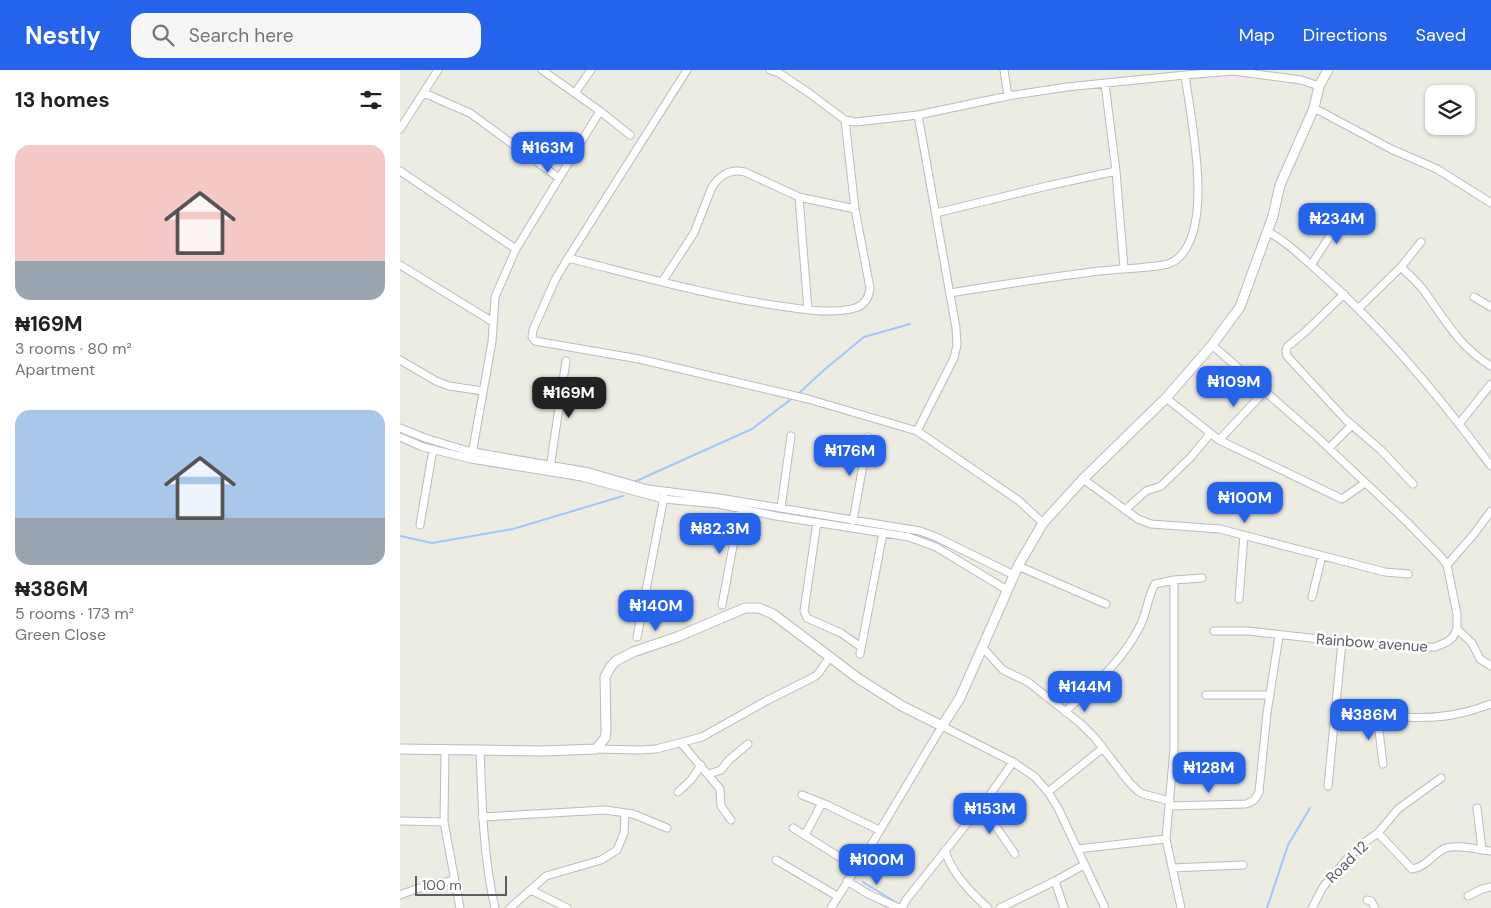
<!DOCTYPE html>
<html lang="en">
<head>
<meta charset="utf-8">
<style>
  :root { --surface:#fff; --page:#f6f6f6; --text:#202124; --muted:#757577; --accent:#2563eb }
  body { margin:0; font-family:"DM Sans",sans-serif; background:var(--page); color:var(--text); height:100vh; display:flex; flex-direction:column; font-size:19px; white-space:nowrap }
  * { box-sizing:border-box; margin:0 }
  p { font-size:16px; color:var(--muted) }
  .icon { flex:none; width:28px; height:28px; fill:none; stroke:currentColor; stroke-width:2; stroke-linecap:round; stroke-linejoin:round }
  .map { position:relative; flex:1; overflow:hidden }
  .drawer { display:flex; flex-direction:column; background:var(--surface); width:400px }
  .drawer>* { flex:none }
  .fabs { position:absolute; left:1025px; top:15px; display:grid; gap:10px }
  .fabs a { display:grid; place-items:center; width:50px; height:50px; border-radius:10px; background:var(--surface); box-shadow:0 1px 4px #0004; font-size:25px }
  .scale { position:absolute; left:15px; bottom:12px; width:92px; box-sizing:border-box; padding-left:5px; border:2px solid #5a5d63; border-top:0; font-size:14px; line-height:18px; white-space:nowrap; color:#5a5d63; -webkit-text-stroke:4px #fff; paint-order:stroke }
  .price { position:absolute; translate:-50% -42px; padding:0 11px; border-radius:10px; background:var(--accent); color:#fff; font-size:16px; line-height:32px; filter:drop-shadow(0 1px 2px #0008) }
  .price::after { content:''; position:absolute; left:50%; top:30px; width:15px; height:11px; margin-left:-8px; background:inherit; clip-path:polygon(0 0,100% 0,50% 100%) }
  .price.active { background:#222; color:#fff }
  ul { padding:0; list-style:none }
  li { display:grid; align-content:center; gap:10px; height:265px; padding:0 15px }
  li span { display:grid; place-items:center; height:155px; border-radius:15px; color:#555 }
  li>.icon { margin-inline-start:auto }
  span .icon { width:90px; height:90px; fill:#fffc; stroke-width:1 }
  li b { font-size:21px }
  h2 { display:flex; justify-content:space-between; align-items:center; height:60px; padding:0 15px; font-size:21px }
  header { display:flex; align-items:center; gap:30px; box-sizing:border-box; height:70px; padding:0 25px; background:var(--accent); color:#fff }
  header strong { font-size:24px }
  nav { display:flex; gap:28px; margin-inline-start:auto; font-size:18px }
  .search { width:350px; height:45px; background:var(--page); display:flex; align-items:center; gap:12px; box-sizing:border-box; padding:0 18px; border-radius:15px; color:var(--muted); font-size:19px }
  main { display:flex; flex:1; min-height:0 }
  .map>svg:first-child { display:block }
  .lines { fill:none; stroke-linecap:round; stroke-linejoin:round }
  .stream { stroke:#a1c7fe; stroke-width:2 }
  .minor-casing { stroke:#babbc1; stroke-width:9 }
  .tertiary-casing { stroke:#babbc1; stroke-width:11 }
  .minor { stroke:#fff; stroke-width:7 }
  .tertiary { stroke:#fff; stroke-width:9 }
  .labels { text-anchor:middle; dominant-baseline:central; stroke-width:5; stroke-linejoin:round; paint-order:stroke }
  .street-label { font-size:15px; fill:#5a5d63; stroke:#fff }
</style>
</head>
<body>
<header>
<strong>Nestly</strong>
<div class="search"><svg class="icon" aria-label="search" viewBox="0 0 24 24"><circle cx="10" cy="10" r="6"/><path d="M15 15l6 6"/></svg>Search here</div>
<nav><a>Map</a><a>Directions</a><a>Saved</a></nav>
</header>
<main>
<section class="drawer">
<h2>13 homes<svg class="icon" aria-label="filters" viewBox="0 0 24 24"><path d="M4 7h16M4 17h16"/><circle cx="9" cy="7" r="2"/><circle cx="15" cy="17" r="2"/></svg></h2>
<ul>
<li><span style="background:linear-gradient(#f6c9c9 75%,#9aa5b1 0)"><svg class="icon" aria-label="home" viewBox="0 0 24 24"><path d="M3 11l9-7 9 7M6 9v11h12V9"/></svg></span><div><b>₦169M</b><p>3 rooms · 80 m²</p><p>Apartment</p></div></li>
<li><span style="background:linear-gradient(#a9c7e8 70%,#9aa5b1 0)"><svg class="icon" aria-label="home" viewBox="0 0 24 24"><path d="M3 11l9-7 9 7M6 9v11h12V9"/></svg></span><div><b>₦386M</b><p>5 rooms · 173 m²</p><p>Green Close</p></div></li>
</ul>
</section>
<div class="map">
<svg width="1091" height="838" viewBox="0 0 1091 838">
  <rect width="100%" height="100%" fill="#edece2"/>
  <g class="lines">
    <path class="stream" d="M 398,324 L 424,300 L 464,267 L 510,254
      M 234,412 L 352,359 L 394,327
      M 0,466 L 32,473 L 113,459 L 223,426
      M 463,812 L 497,833
      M 867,838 L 888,775 L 910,738"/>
    <g class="minor-casing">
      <path id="minor" d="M 142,0 L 200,41 L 230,65
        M 287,0 L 168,188 L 155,210 L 133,260 L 132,267 L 135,271 L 239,289 L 408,329 L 517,361 L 618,430 L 643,453
        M 370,0 L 379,3 L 409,23 L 445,50 L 456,52 L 518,45 L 608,26 L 667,17 L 785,5 L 833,1 L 901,10 L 919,16
        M 604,0 L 608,26
        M 705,14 L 716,101 L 724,198
        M 24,23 L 70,43 L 159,108
        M 175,23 L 191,0
        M 914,38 L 991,79 L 1037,99 L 1091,133
        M 0,59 L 38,0
        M 0,101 L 116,179
        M 399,127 L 408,240
        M 536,143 L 647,116 L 716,101
        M 868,162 C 886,171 903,188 919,202 C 984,259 1040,327 1091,396
        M 168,188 C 240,206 313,227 387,237 C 408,240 434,244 455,238 C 465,235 469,228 470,218 L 455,139 L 445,50
        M 0,195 L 93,252
        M 911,195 L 945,143
        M 1001,197 C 1010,206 1020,214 1027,225 C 1046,252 1062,279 1091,296
        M 262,212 L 294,163 L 312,117 C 320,105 330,98 345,102 L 399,127 L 455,139
        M 550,223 C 600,215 650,207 700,201 C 722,198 746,199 768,194 C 774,192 779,188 783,183 C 812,146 791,50 785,5
        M 944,224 L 905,262 L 887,277 L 886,281 L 887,286 L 945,349 L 981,380 L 1013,414
        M 1074,227 L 1091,237
        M 959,238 L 1001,197 L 1021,172
        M 812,275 L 916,366 L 1008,453 L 1041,487 L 1047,495 L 1057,544 L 1057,559 L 1053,567 L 1047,572 L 1035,577 L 992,577 L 848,561 L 814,561
        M 0,290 L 36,311 L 49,316 L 83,321
        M 766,328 L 819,370 L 942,429 L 965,413
        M 1059,354 L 1091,314
        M 0,358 L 25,368 L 68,381 L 189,402 L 248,419 L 319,428 L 520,461 L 536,467 L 614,505
        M 517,361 L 554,288 L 557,275 L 556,258 L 518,45
        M 0,367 L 23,377 L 71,389 L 182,407 L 263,429 L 318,434 L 376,446 L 509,467 L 536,477 L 607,520
        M 819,370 L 865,321
        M 929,378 L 952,355
        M 72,384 L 92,272 L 95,227 L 116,179 L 200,41
        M 150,398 L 166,291
        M 683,409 L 738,449 L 751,454 L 820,459 L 985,502 L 1008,504
        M 381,438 L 391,366
        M 725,440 L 746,421 L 761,416 L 791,387 L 810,364
        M 453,451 L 468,367
        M 417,452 L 404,541 L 407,548 L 441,563 L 461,577
        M 20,455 L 33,379
        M 1047,495 L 1074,464 L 1091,441
        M 618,496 L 706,534
        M 774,510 L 774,679 L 766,769 L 781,838
        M 912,527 L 922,486
        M 839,529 L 844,465
        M 322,535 L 340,439
        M 1057,559 L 1072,573 L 1080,589 L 1091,596
        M 237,567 L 264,427
        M 583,578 L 603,600 L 628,612 L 680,653 L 695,668 L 729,712 L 738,721 L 743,724 L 770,731
        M 460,584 L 483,463
        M 806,625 L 870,625
        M 935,639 C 977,644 1019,653 1061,643 C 1072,641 1081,637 1091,634
        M 665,642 C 693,616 724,590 741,554 C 747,541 748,526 755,514 L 774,510 L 802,508
        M 977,644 L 983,694
        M 282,674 L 320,719 L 321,736 L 331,750
        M 45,679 L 44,752 L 60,838
        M 80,679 C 82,733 83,786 95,838
        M 196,679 L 240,680 L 256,679 L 302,667 L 366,631 L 414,607 L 418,604 L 429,588
        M 309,704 L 321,700 L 329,690 L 348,674
        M 928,716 L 942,572
        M 278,722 L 291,710 L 301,695
        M 648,722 L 703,678
        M 402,725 L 427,735 L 479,760
        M 581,735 L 615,784
        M 769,736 L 846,734 C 853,732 856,729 859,722 L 867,643 L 879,566
        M 1077,738 L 1082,780
        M 82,747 L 205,740 L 233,744 L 267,758
        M 0,751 L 44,752
        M 393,758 L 446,791 L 457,795
        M 978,763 L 1012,799 C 1027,797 1033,783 1046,778 C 1057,774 1079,780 1091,781
        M 405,765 L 422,733
        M 677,779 L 766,769
        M 545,780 C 551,803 571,823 588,838
        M 376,790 L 437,826
        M 772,798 L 843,795
        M 447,811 L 468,824 L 499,838
        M 131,820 L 167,838
        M 0,825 L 16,819 L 54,810
        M 1068,826 L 1082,819 L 1091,817
        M 967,830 L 971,831 L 975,838
        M 110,838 L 146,806 L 201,790 L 217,780 L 224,763 L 225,743
        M 431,838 L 473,772 L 542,656 L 613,692 L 635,707 L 648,722 L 658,738 L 705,838
        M 502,838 L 506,830 L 589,726 L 613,692
        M 600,838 L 655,811
        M 664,838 L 655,811 L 684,795
        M 912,838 L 923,817 L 948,788 L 962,774 L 978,763 L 998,739 L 1041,708"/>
    </g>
    <g class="tertiary-casing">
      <path id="tertiary" d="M 0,679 L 143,681 L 196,679 L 205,668 L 206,661 L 205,607 L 211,596 L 216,591 L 233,582 L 277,567 L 345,538 L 359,538 L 373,544 L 459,609 L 502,636 L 542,656 L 560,628 L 618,496 L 643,453 L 683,409 L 766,328 L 812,275 L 840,237 L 873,146 L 880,115 L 914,38 L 919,16 L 928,0"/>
    </g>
    <use href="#minor" class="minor"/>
    <use href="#tertiary" class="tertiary"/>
  </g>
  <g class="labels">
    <g class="street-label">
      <text transform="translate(972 573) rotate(4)">Rainbow avenue</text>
      <text transform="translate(947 792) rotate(-45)">Road 12</text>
    </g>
  </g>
</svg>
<div class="fabs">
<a><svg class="icon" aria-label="layers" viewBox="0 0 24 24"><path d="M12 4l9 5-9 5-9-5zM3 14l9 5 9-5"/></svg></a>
</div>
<div class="scale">100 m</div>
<b class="price" style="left:148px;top:104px">₦163M</b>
<b class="price" style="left:937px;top:175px">₦234M</b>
<b class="price" style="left:834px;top:338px">₦109M</b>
<b class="price active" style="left:169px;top:349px">₦169M</b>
<b class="price" style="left:450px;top:407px">₦176M</b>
<b class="price" style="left:845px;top:454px">₦100M</b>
<b class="price" style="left:320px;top:485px">₦82.3M</b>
<b class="price" style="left:256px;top:562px">₦140M</b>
<b class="price" style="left:685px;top:643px">₦144M</b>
<b class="price" style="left:969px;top:671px">₦386M</b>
<b class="price" style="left:809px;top:724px">₦128M</b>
<b class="price" style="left:590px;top:765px">₦153M</b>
<b class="price" style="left:477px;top:816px">₦100M</b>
</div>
</main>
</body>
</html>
